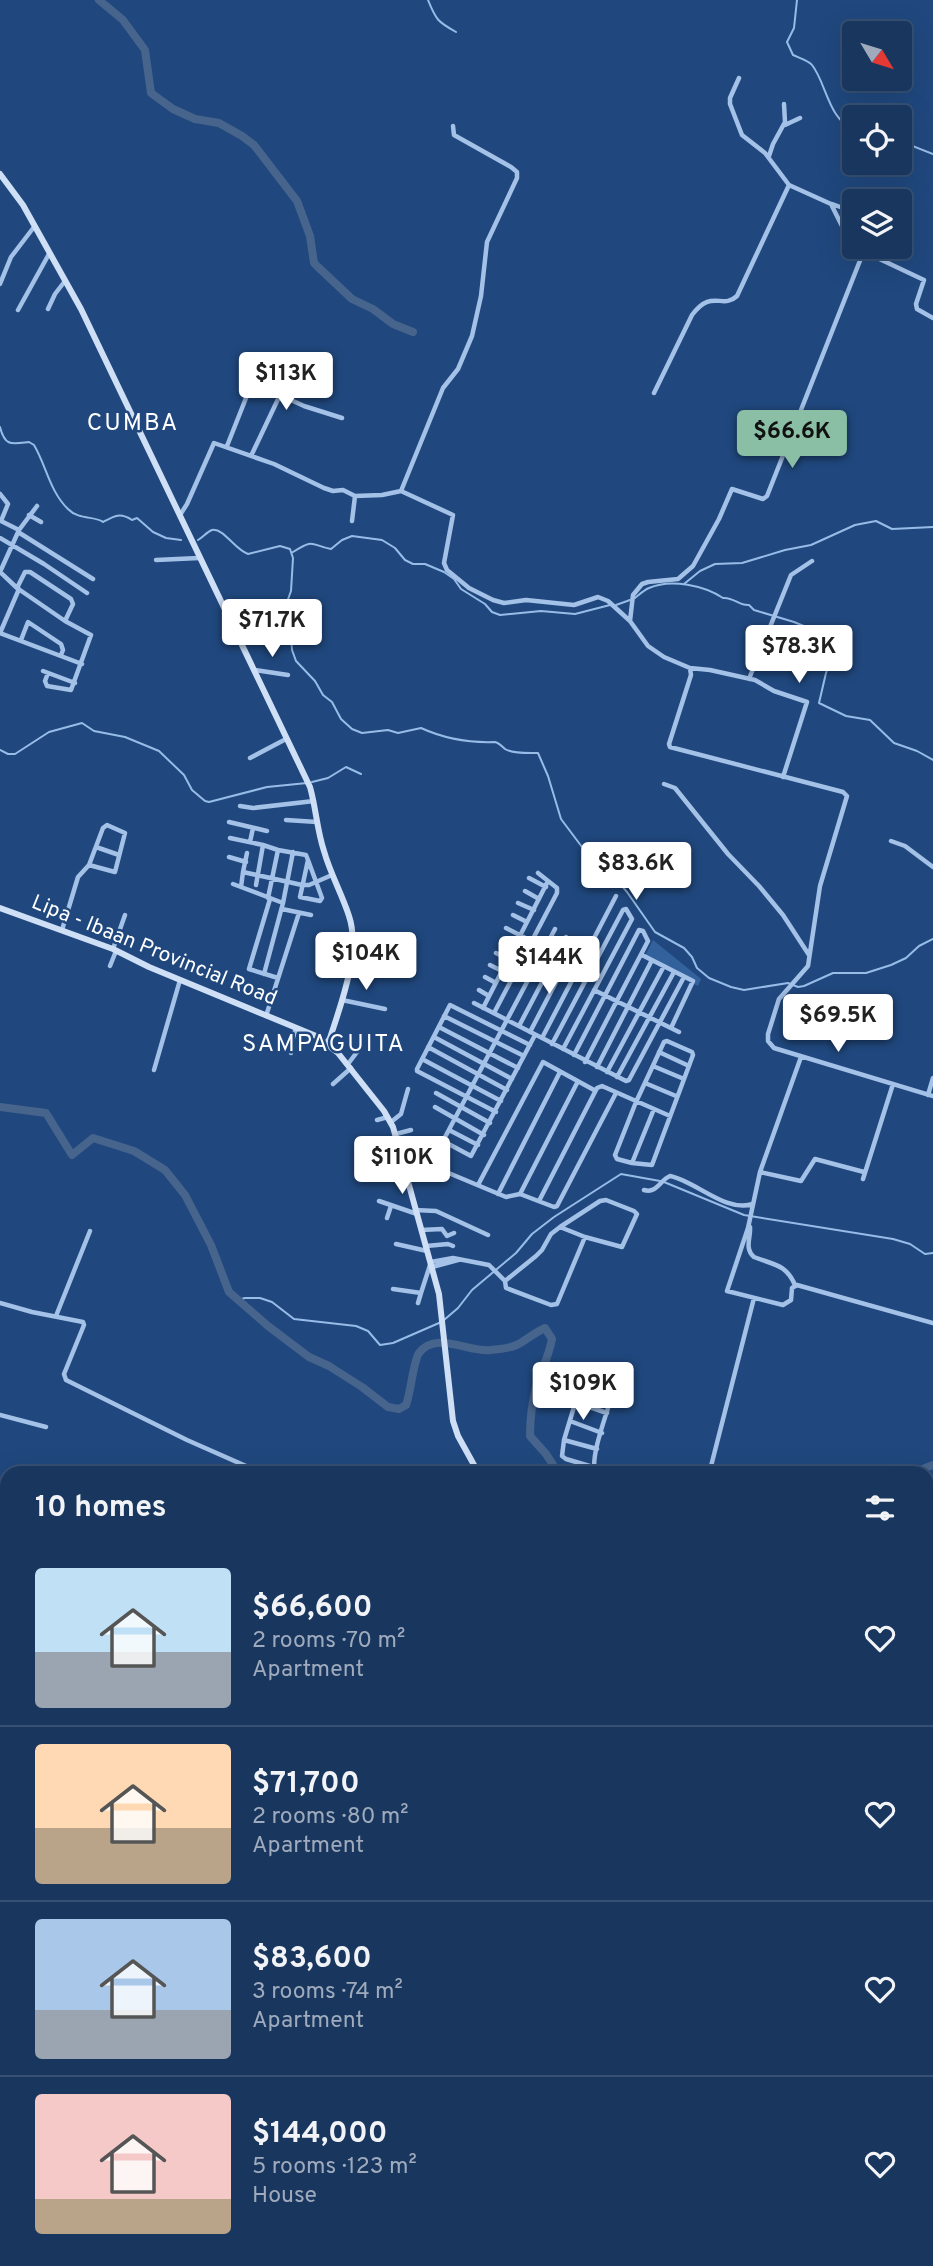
<!DOCTYPE html>
<html lang="en">
<head>
<meta charset="utf-8">
<style>
  :root { --surface:#18365e; --page:#213e64; --text:#f1f3f6; --muted:#9fabbc; --line:#365073; --accent:#8abfa5 }
  body { margin:0; font-family:Overpass,sans-serif; background:var(--page); color:var(--text); height:100vh; display:flex; flex-direction:column; font-size:26px; white-space:nowrap }
  * { box-sizing:border-box; margin:0 }
  p { font-size:23px; color:var(--muted) }
  .icon { flex:none; width:38px; height:38px; fill:none; stroke:currentColor; stroke-width:2; stroke-linecap:round; stroke-linejoin:round }
  .map { position:relative; flex:1; overflow:hidden }
  .drawer { position:absolute; left:0px; top:1466px; width:934px; height:800px; display:flex; flex-direction:column; background:var(--surface); border-radius:21px 21px 0 0; box-shadow:0 7px 28px #0002,0 0 0 2px var(--line) }
  .drawer>* { flex:none }
  .needle { width:46px; rotate:128deg }
  .buttons { position:absolute; left:842px; top:21px; display:grid; gap:14px }
  .buttons a { display:grid; place-items:center; width:70px; height:70px; border-radius:7px; background:var(--surface); box-shadow:0 7px 28px #0002,0 0 0 2px var(--line); font-size:35px }
  .price { position:absolute; translate:-50% -60px; padding:0 16px; border-radius:7px; background:#fff; color:#222; font-size:23px; line-height:46px; filter:drop-shadow(0 2px 4px #0008) }
  .price::after { content:''; position:absolute; left:50%; top:42px; width:21px; height:16px; margin-left:-10px; background:inherit; clip-path:polygon(0 0,100% 0,50% 100%) }
  .price.current { background:var(--accent); color:#111 }
  ul { padding:0; list-style:none }
  li { display:flex; align-items:center; gap:21px; height:175px; padding:0 35px }
  li+li { border-top:2px solid var(--line) }
  li span { display:grid; place-items:center; flex:none; width:196px; height:140px; border-radius:7px; color:#555 }
  li>.icon { margin-inline-start:auto }
  span .icon { width:84px; height:84px; fill:#fffc; stroke-width:1 }
  li b { font-size:30px }
  h2 { display:flex; justify-content:space-between; align-items:center; height:84px; padding:0 35px; font-size:30px }
  .map>svg:first-child { display:block }
  .grass { fill:url(#grass-tufts) }
  .lines { fill:none; stroke-linecap:round; stroke-linejoin:round }
  .stream { stroke:#98bce8; stroke-width:2 }
  .river { stroke:#47648c; stroke-width:8 }
  .street { stroke:#a4c1e7; stroke-width:4.5 }
  .secondary { stroke:#cedff6; stroke-width:6 }
  .labels { text-anchor:middle; dominant-baseline:central; stroke-width:5; stroke-linejoin:round; paint-order:stroke }
  .street-label { font-size:21px; fill:#fff; stroke:#20487e }
  .quarter-label { font-size:24px; letter-spacing:2px; fill:#fff; stroke:#20487e }
</style>
</head>
<body>
<div class="map">
<svg width="933" height="2266" viewBox="0 0 933 2266">
  <defs>
    <pattern id="grass-tufts" width="24" height="20" patternUnits="userSpaceOnUse" patternTransform="scale(1.75)"><rect width="24" height="20" fill="#33619c"/><path d="M3 7l-1-3M5 7V3M7 7l1-3M15 17l-1-3M17 17v-4M19 17l1-3" fill="none" stroke="#5279ab"/></pattern>
  </defs>
  <rect width="100%" height="100%" fill="#20487e"/>
  <path class="grass" d="M 653,940 L 701,979 L 698,986 L 644,958 Z"/>
  <g class="lines">
    <path class="stream" d="M 428,0 C 436,20 438,22 456,32
      M 797,0 L 794,28 L 787,42 L 793,55 C 799,58 808,60 812,65 C 826,82 829,122 854,128
      M 900,141 L 933,154
      M 0,427 C 5,447 12,444 29,442 L 34,445 C 46,465 50,492 68,509 C 78,520 96,516 103,522 C 114,516 120,512 132,520 L 137,518 L 153,532 L 166,538 L 181,540
      M 198,540 C 203,537 207,532 212,530 C 224,528 234,549 248,554 L 280,546 L 290,549 L 293,558 L 291,591 L 282,616 L 291,637 L 292,650 L 296,661 L 315,681 L 323,695 L 332,702 L 341,719 L 352,729 L 362,733 L 388,730 L 398,733 L 421,728 C 443,738 470,743 495,742 C 499,743 502,746 505,749 C 513,754 529,753 538,753 L 548,776 L 561,819 L 582,847 L 590,860 L 606,867 L 627,892 L 655,932 L 684,948 L 692,957 L 697,968 L 709,978 L 731,987 L 744,990 L 788,983 L 798,987 L 804,986 L 833,973 L 866,973 L 891,965 L 906,958 L 919,946 L 933,939
      M 293,552 C 315,538 310,545 331,549 L 342,540 L 352,536 L 382,540 L 395,548 L 405,560 L 413,564 L 425,564 L 444,572 L 454,579 L 461,589 L 485,604 L 492,612 L 500,615 L 541,611 L 575,614 L 610,605
      M 684,584 L 700,571 L 715,564 L 742,563 L 785,550 L 811,545 L 855,525 L 876,521 L 892,529 L 933,527
      M 635,598 C 640,594 644,590 649,588 C 671,578 705,586 723,598 C 734,597 739,606 749,605 L 754,610 L 794,622 L 833,638 L 837,646 L 826,673 L 819,703 L 846,716 L 870,720 L 894,743 L 917,751 L 933,760
      M 616,605 L 630,600
      M 0,750 L 8,754 L 15,754 L 49,732 L 82,723 L 94,731 L 125,737 L 159,751 L 184,775 L 192,790 L 205,801 L 209,802 L 267,787 L 307,783
      M 312,782 L 328,778 L 346,767 L 361,774
      M 664,1182 L 744,1215 L 893,1239 L 910,1244 L 925,1254 L 933,1253
      M 238,1300 L 245,1298 L 260,1298 L 272,1302 L 294,1319 L 356,1326 L 368,1331 L 380,1345 L 393,1343 L 439,1323
      M 444,1320 L 458,1308 L 472,1290 L 516,1253 L 532,1234 L 554,1217 L 621,1174 L 660,1181
      M 0,1713 L 7,1711
      M 0,2119 L 7,2119
      M 861,2259 L 867,2266"/>
    <path class="river" d="M 99,0 L 123,20 L 145,50 L 151,93 L 173,109 L 195,119 L 219,123 L 242,136 L 254,145 L 297,201 L 310,236 L 314,263 L 318,267 L 352,299 L 373,309 L 393,324 L 413,332
      M 0,1107 L 46,1113 L 72,1155 L 93,1138 L 134,1151 L 165,1170 L 185,1195 L 211,1245 L 229,1292 L 268,1326 L 309,1357 L 329,1366 L 362,1387 L 388,1407 L 399,1409 L 406,1405 C 411,1392 413,1362 419,1353 C 436,1330 469,1353 491,1350 C 501,1349 514,1348 522,1342 C 530,1337 536,1332 545,1328 L 552,1339 C 549,1356 541,1371 536,1387 C 532,1403 530,1419 530,1436 L 546,1454 L 559,1474
      M 910,1474 L 933,1465
      M 0,1795 L 7,1795"/>
    <path class="street" d="M 739,78 L 730,98 L 730,104 L 742,135 L 765,153 L 789,185 L 831,204 L 852,246 L 924,280 L 916,304 L 917,309 L 933,318
      M 785,125 L 800,118
      M 453,126 L 454,135 L 511,167 L 517,172 L 517,178 L 487,242 L 481,296 L 472,336 L 458,369 L 443,388 L 401,491 L 453,515 L 444,563 L 447,570 L 469,588 L 493,600 L 504,603 L 526,600 L 574,605 L 598,597 L 608,601 L 630,621
      M 769,156 L 773,144 L 785,122 L 784,104
      M 832,204 L 854,212
      M 0,284 L 11,257 L 34,227
      M 48,309 L 55,294 L 65,281
      M 18,310 L 49,254
      M 654,393 L 692,315 C 712,288 722,310 737,296 L 789,185
      M 227,446 L 248,393
      M 251,456 L 280,395 L 304,406 L 342,418
      M 0,494 L 8,504 L 1,521
      M 355,496 L 382,495 L 401,491
      M 37,506 L 19,530 L 0,572 L 17,588 L 25,572 L 30,572 L 71,599 L 73,604 L 65,621
      M 29,515 L 41,522
      M 180,515 L 187,504 L 214,443 L 274,464 L 324,488 L 333,491 L 343,490 L 355,496 L 352,521
      M 1,521 L 19,530
      M 18,532 L 93,579
      M 0,538 L 44,564 L 87,593
      M 156,560 L 199,558
      M 17,588 L 65,621 L 91,635 L 71,690 L 47,686 L 45,681 L 48,673
      M 19,589 L 0,633 L 82,664
      M 21,640 L 28,622 L 61,644 L 63,650 L 61,655
      M 690,668 L 691,675 L 669,744 L 670,747 L 843,792 L 847,796 L 820,886 L 808,966 L 779,999 L 768,1034 L 768,1041 L 774,1048 L 933,1096
      M 255,670 L 288,675
      M 43,671 L 75,683
      M 749,679 L 791,575 L 812,561
      M 250,758 L 286,739
      M 783,777 L 807,702 L 774,691 L 755,680 L 710,670 L 690,668 L 664,657 L 648,646 L 630,621 L 633,595 L 642,584 L 648,582 L 678,579 L 693,566 L 719,519 L 732,489 L 763,499 L 767,496 L 863,253
      M 664,784 L 675,788 L 728,854 L 759,886 L 783,915 L 809,955
      M 240,806 L 253,808 L 314,801
      M 286,820 L 317,822
      M 229,822 L 267,831
      M 230,838 L 263,845
      M 891,841 L 905,846 L 933,867
      M 250,842 L 253,828
      M 96,847 L 119,855
      M 278,850 L 306,855 L 308,860 L 322,898 L 320,901 L 300,897 L 308,860
      M 229,857 L 246,862
      M 243,872 L 247,853
      M 529,878 L 546,887
      M 233,884 L 241,887
      M 256,885 L 263,845 L 278,850 L 268,898
      M 525,891 L 539,899
      M 270,899 L 249,969 L 278,978
      M 283,903 L 293,852
      M 518,903 L 534,910
      M 282,909 L 311,915
      M 513,915 L 527,922
      M 506,928 L 601,977
      M 62,930 L 78,877 L 89,865 L 103,828 L 107,825 L 125,833 L 115,872 L 89,865
      M 502,941 L 514,947
      M 113,949 L 125,915
      M 496,953 L 508,959
      M 642,955 L 693,981 L 671,1028
      M 490,965 L 502,971
      M 110,966 L 116,951
      M 264,974 L 283,903 L 241,887 L 243,872 L 302,885 L 309,885 L 332,875
      M 485,977 L 496,983
      M 479,990 L 489,996
      M 594,990 L 679,1032
      M 342,1000 L 385,1009
      M 474,1003 L 626,1081 L 629,1080 L 684,977
      M 483,1008 L 548,881
      M 494,1013 L 557,893 L 557,888 L 538,873
      M 266,1016 L 299,913
      M 444,1016 L 524,1056
      M 519,1026 L 566,937
      M 439,1027 L 518,1068
      M 530,1032 L 577,942
      M 434,1037 L 512,1079
      M 542,1038 L 616,896
      M 667,1041 L 692,1052 L 693,1055 L 652,1165 L 632,1163 L 617,1159 L 615,1155 L 636,1102 L 664,1042 Z
      M 552,1044 L 623,910 L 626,909 L 632,919 L 563,1049
      M 428,1047 L 507,1090
      M 659,1052 L 689,1066
      M 291,1053 L 291,1044 L 296,1028
      M 574,1055 L 639,930 L 643,931 L 648,941 L 585,1062
      M 801,1057 L 760,1172 L 748,1228 L 727,1291 L 783,1305 L 791,1300 L 792,1288 L 797,1285 L 933,1323
      M 422,1059 L 501,1101
      M 348,1064 L 360,1048
      M 653,1066 L 684,1079
      M 597,1067 L 652,960
      M 154,1070 L 180,980
      M 607,1072 L 664,966
      M 617,1077 L 674,972
      M 645,1083 L 676,1096
      M 333,1084 L 351,1068
      M 436,1093 L 490,1123
      M 928,1095 L 933,1078
      M 435,1107 L 484,1135
      M 496,1112 L 417,1071 L 417,1069 L 450,1005 L 530,1045
      M 377,1120 L 388,1117
      M 391,1122 L 401,1114 L 408,1089
      M 449,1130 L 478,1145
      M 396,1134 L 411,1130
      M 443,1141 L 471,1156 L 535,1035
      M 632,1163 L 654,1109
      M 435,1169 L 437,1156 L 443,1141 L 555,929
      M 760,1172 L 801,1181 L 815,1159 L 864,1172
      M 863,1179 L 893,1084
      M 408,1180 L 439,1169 L 506,1197 L 520,1194 L 554,1207 L 557,1206 L 616,1093
      M 478,1185 L 543,1062 L 594,1090
      M 644,1190 C 657,1194 660,1180 670,1176 C 696,1181 725,1213 753,1204
      M 498,1194 L 560,1072
      M 520,1194 L 577,1083
      M 379,1201 L 417,1214
      M 539,1201 L 597,1088 L 602,1086 L 670,1116
      M 415,1210 L 436,1211 L 488,1235
      M 387,1218 L 391,1206
      M 560,1227 L 585,1237 L 622,1247 L 637,1214 L 634,1211 L 606,1200 L 600,1201 L 560,1227 L 551,1234 L 542,1250 L 536,1256 L 505,1281 L 506,1288 L 551,1305 L 557,1304 L 585,1237
      M 750,1227 C 751,1238 744,1248 754,1257 C 774,1265 786,1264 795,1285
      M 421,1230 L 442,1229 L 447,1236 L 454,1233
      M 396,1244 L 427,1251
      M 426,1246 L 448,1244 L 453,1246
      M 432,1267 L 458,1260
      M 393,1289 L 421,1293 L 431,1262 L 453,1258 L 489,1265 L 505,1281
      M 0,1303 L 32,1312 L 83,1322 L 84,1325 L 64,1374 L 66,1380 L 187,1440 L 264,1474
      M 418,1303 L 421,1293
      M 56,1316 L 90,1231
      M 575,1402 L 607,1413
      M 0,1415 L 46,1427
      M 570,1421 L 602,1433
      M 564,1440 L 597,1449
      M 593,1467 L 566,1459 L 562,1456 L 564,1440 L 580,1387 L 584,1383 L 611,1392 L 612,1395 C 607,1414 590,1455 595,1474
      M 196,1469 L 205,1474
      M 709,1474 L 754,1298
      M 930,1479 L 933,1480
      M 928,1497 L 933,1498
      M 928,1516 L 933,1518
      M 928,1532 L 933,1534
      M 928,1547 L 933,1549
      M 928,1564 L 933,1566
      M 928,1595 L 933,1577
      M 928,1606 L 933,1608
      M 928,1625 L 933,1627
      M 928,1643 L 933,1644
      M 0,1659 L 7,1661
      M 0,1739 L 7,1717
      M 0,1811 L 7,1812
      M 0,1831 L 7,1832
      M 928,1960 L 933,1962
      M 0,1995 L 7,1997
      M 928,2000 L 933,1986
      M 928,2017 L 933,2019
      M 928,2097 L 933,2099
      M 933,2109 L 929,2122 L 933,2127
      M 623,2259 L 631,2266
      M 719,2259 L 725,2266
      M 233,2266 L 235,2259
      M 264,2266 L 267,2259
      M 307,2266 L 310,2259
      M 332,2266 L 335,2259
      M 355,2266 L 358,2259
      M 396,2266 L 399,2259
      M 439,2266 L 442,2259
      M 492,2266 L 494,2259
      M 535,2266 L 537,2259
      M 557,2266 L 559,2259
      M 579,2266 L 581,2259
      M 644,2266 L 645,2259
      M 670,2266 L 681,2259
      M 708,2266 L 718,2259
      M 747,2266 L 750,2259
      M 768,2266 L 770,2259"/>
    <path class="secondary" d="M 0,174 L 23,205 L 81,309 L 310,787 C 316,808 317,830 324,851 C 330,873 342,894 349,916 C 361,952 341,1004 330,1038 L 327,1043
      M 0,908 L 113,949 L 149,967 L 316,1036 L 338,1053 L 384,1111 L 393,1127 L 439,1294 L 453,1421 L 458,1436 L 479,1474
      M 928,1661 L 933,1662
      M 928,2229 L 933,2239
      M 0,2237 L 7,2237
      M 139,2259 L 162,2266"/>
  </g>
  <g class="labels">
    <g class="street-label">
      <text transform="translate(154 951) rotate(22)">Lipa - Ibaan Provincial Road</text>
    </g>
    <g class="quarter-label">
      <text x="133" y="424">CUMBA</text>
      <text x="324" y="1045">SAMPAGUITA</text>
    </g>
  </g>
</svg>
<div class="buttons">
<a><svg class="needle" viewBox="-14 -14 28 28"><path d="M0-13l5 13h-10z" fill="#e53935"/><path d="M0 13l5-13h-10z" fill="#9fabbc"/></svg></a>
<a><svg class="icon" aria-label="locate" viewBox="0 0 24 24"><circle cx="12" cy="12" r="6"/><path d="M12 2v4M12 18v4M2 12h4M18 12h4"/></svg></a>
<a><svg class="icon" aria-label="layers" viewBox="0 0 24 24"><path d="M12 4l9 5-9 5-9-5zM3 14l9 5 9-5"/></svg></a>
</div>
<b class="price" style="left:286px;top:412px">$113K</b>
<b class="price current" style="left:792px;top:470px">$66.6K</b>
<b class="price" style="left:272px;top:659px">$71.7K</b>
<b class="price" style="left:799px;top:685px">$78.3K</b>
<b class="price" style="left:636px;top:902px">$83.6K</b>
<b class="price" style="left:366px;top:992px">$104K</b>
<b class="price" style="left:549px;top:996px">$144K</b>
<b class="price" style="left:838px;top:1054px">$69.5K</b>
<b class="price" style="left:402px;top:1196px">$110K</b>
<b class="price" style="left:583px;top:1422px">$109K</b>
<section class="drawer">
<h2>10 homes<svg class="icon" aria-label="filters" viewBox="0 0 24 24"><path d="M4 7h16M4 17h16"/><circle cx="9" cy="7" r="2"/><circle cx="15" cy="17" r="2"/></svg></h2>
<ul>
<li><span style="background:linear-gradient(#bfe0f5 60%,#9aa5b1 0)"><svg class="icon" aria-label="home" viewBox="0 0 24 24"><path d="M3 11l9-7 9 7M6 9v11h12V9"/></svg></span><div><b>$66,600</b><p>2 rooms · 70 m²</p><p>Apartment</p></div><svg class="icon" aria-label="heart" viewBox="0 0 24 24"><path d="M12 20l-8-8c-3-5 5-10 8-4 3-6 11-1 8 4z"/></svg></li>
<li><span style="background:linear-gradient(#ffd9b3 60%,#b9a48a 0)"><svg class="icon" aria-label="home" viewBox="0 0 24 24"><path d="M3 11l9-7 9 7M6 9v11h12V9"/></svg></span><div><b>$71,700</b><p>2 rooms · 80 m²</p><p>Apartment</p></div><svg class="icon" aria-label="heart" viewBox="0 0 24 24"><path d="M12 20l-8-8c-3-5 5-10 8-4 3-6 11-1 8 4z"/></svg></li>
<li><span style="background:linear-gradient(#a9c7e8 65%,#9aa5b1 0)"><svg class="icon" aria-label="home" viewBox="0 0 24 24"><path d="M3 11l9-7 9 7M6 9v11h12V9"/></svg></span><div><b>$83,600</b><p>3 rooms · 74 m²</p><p>Apartment</p></div><svg class="icon" aria-label="heart" viewBox="0 0 24 24"><path d="M12 20l-8-8c-3-5 5-10 8-4 3-6 11-1 8 4z"/></svg></li>
<li><span style="background:linear-gradient(#f6c9c9 75%,#b9a48a 0)"><svg class="icon" aria-label="home" viewBox="0 0 24 24"><path d="M3 11l9-7 9 7M6 9v11h12V9"/></svg></span><div><b>$144,000</b><p>5 rooms · 123 m²</p><p>House</p></div><svg class="icon" aria-label="heart" viewBox="0 0 24 24"><path d="M12 20l-8-8c-3-5 5-10 8-4 3-6 11-1 8 4z"/></svg></li>
</ul>
</section>
</div>
</body>
</html>
